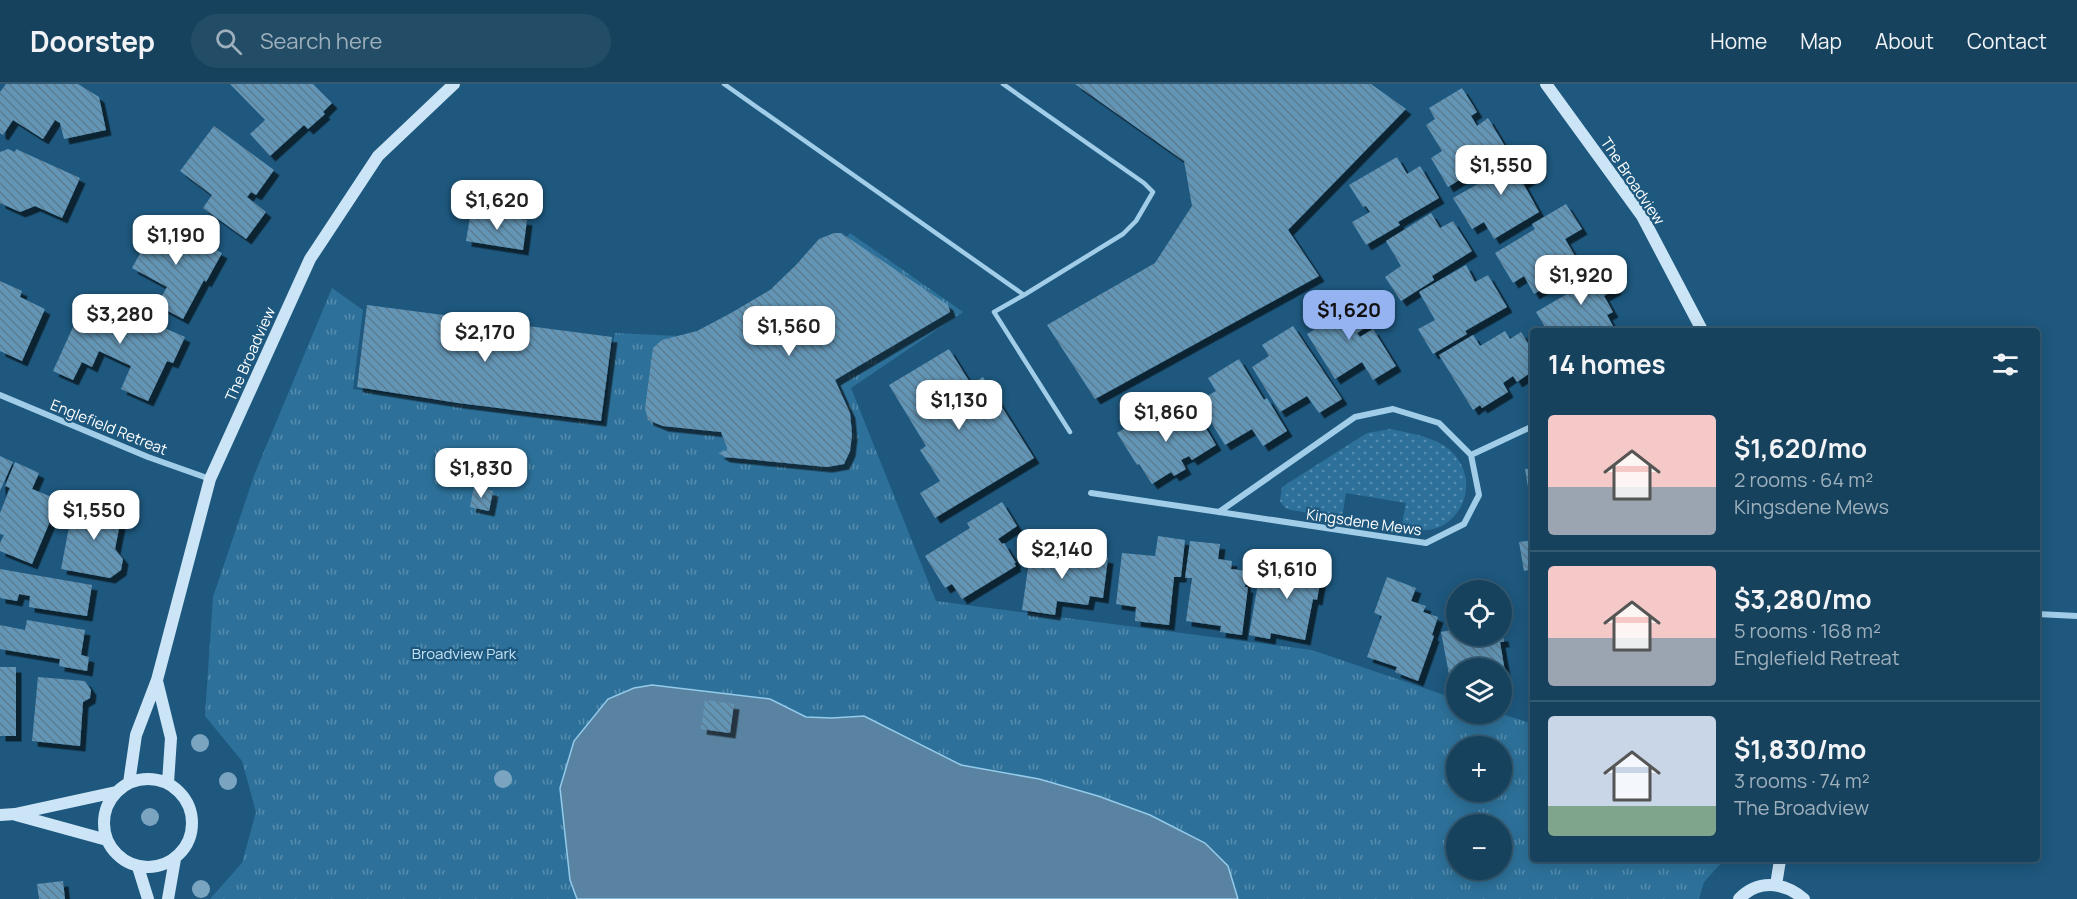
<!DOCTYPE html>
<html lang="en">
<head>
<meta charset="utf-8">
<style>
  :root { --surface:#16425e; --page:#234d67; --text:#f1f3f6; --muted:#9eb0bc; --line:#355b73; --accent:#95b2f1 }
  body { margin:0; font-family:Manrope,sans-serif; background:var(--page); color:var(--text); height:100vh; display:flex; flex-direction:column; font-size:22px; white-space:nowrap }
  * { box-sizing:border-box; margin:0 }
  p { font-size:20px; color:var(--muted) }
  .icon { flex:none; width:33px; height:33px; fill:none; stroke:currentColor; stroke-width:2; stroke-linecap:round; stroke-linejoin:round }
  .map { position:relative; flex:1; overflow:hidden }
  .sheet { position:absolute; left:1530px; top:244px; width:510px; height:534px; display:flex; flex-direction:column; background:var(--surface); border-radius:6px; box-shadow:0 3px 15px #0003,0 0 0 2px var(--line) }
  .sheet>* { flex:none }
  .controls { position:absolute; left:1446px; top:496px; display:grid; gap:12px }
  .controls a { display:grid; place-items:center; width:66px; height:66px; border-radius:50%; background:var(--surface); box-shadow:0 3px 15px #0003,0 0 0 2px var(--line); font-size:30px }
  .price { position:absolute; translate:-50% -51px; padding:0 14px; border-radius:12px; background:#fff; color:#222; font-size:20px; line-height:39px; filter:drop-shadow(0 2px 3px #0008) }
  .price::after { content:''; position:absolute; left:50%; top:36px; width:18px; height:14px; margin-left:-9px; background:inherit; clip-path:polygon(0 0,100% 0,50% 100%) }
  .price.active { background:var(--accent); color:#111 }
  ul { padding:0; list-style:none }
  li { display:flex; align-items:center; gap:18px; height:150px; padding:0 18px }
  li+li { border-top:2px solid var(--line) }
  li span { display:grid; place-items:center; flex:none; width:168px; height:120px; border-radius:6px; color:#555 }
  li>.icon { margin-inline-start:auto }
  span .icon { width:72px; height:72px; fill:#fffc; stroke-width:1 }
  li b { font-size:26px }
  h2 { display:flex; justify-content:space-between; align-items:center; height:72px; padding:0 18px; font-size:26px }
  header { display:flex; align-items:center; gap:36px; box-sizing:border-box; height:84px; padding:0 30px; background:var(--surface); border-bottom:2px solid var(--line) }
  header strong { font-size:28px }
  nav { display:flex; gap:33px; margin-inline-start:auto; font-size:21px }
  .search { width:420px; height:54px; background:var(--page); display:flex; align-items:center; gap:15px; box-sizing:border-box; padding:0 21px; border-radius:33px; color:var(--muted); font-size:22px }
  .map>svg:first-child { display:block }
  .park { fill:url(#park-tufts); fill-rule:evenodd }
  .garden { fill:url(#garden-dots) }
  .water { fill:#5983a0; stroke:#94caea; stroke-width:1.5 }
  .building { fill:url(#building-back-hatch); filter:url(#shadow) }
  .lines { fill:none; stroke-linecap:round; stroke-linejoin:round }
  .lane { stroke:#a1cde8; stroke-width:4.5 }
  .street { stroke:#a1cde8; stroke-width:6 }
  .secondary { stroke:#cbe5f6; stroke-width:12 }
  .tree { fill:#7aa4c0 }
  .labels { text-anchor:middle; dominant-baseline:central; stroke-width:4.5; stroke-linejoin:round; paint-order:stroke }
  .street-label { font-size:15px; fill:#fff; stroke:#1e587e }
  .park-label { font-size:15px; fill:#c5e3f6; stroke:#1e587e }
</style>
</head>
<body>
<header>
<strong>Doorstep</strong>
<div class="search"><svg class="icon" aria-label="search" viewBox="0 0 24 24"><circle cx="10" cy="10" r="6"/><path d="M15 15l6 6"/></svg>Search here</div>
<nav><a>Home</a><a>Map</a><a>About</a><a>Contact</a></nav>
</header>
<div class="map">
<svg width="2077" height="815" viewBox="0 0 2077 815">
  <defs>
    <pattern id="park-tufts" width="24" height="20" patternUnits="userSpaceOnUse" patternTransform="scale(1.5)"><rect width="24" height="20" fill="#2d719a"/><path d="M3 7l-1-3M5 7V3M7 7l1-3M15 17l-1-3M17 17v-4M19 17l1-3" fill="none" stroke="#578dae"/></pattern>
    <pattern id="garden-dots" width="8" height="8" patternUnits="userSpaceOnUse" patternTransform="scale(1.5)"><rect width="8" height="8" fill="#2d719a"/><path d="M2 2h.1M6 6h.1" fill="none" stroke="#578dae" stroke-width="1.8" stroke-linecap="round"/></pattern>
    <pattern id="building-back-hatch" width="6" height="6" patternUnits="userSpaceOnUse" patternTransform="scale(1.5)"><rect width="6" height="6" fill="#6496b6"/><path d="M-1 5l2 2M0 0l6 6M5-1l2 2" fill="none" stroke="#5c7c91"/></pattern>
    <filter id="shadow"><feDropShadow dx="5.5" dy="5.5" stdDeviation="0" flood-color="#0009"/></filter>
  </defs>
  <rect width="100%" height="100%" fill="#1e587e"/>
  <path class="park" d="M 850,149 L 963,228 L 851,304 L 936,517 L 1312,566 L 1456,615 L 1456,630 L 1502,630 L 1533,640 L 1533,776 L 1724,776 L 1704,798 L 1699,815 L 210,815 L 242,779 L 256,728 L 242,677 L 205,632 L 213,513 L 255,389 L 332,204 L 363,226 L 353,305 L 603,340 C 610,310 608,279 615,249 L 678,252 L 699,249 L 814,194 ZM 1456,663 L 1502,663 L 1502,708 L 1456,708 ZM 1456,741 L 1502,741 L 1502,786 L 1456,786 Z"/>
  <path class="garden" d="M 1390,345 C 1409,349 1436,353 1451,367 C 1490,405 1447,466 1402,440 L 1406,419 L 1346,409 L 1342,434 L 1291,426 L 1285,424 L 1280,417 L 1282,403 L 1367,349 Z"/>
  <path class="water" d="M 652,601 L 770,615 L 806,633 L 832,634 L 864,632 L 961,681 L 1039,695 L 1098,712 L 1150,731 L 1205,759 L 1228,782 L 1238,815 L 577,815 L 570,796 L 560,704 L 574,657 L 608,615 L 634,604 Z"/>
  <path class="building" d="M 6,0 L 78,0 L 99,13 L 106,46 L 64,55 L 60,39 L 55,36 L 43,55 L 13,36 L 3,51 L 0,49 L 0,8 Z
    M 230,0 L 313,0 L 332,19 L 323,28 L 325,30 L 308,45 L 304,41 L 270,72 L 250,50 L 265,36 Z
    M 1075,0 L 1371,0 L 1406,25 L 1288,146 L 1319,192 L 1095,315 L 1047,241 L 1155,179 L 1192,122 L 1184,77 Z
    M 1462,4 L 1477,28 L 1471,32 L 1477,42 L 1488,34 L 1506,64 L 1480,79 L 1482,82 L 1448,103 L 1431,74 L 1442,67 L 1426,41 L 1435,35 L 1429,24 Z
    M 214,42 L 274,86 L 256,111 L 251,108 L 247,113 L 266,128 L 246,155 L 203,124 L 212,111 L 180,87 Z
    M 1526,64 L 1541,88 L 1523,99 L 1539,128 L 1494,155 L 1484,138 L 1472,145 L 1453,114 L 1490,93 L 1488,89 L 1499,82 L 1498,80 Z
    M 8,65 L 15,68 L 16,65 L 80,94 L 62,134 L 35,122 L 20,128 L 0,119 L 0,68 Z
    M 1397,73 L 1407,90 L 1420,82 L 1439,114 L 1398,138 L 1400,141 L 1366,161 L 1352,138 L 1370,128 L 1366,122 L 1363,123 L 1349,101 Z
    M 1566,120 L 1582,145 L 1565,155 L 1581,182 L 1534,210 L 1524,192 L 1513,199 L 1495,169 L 1535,145 L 1532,140 Z
    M 471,127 L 527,136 L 523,166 L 466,157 Z
    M 1431,129 L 1440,144 L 1453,137 L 1472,167 L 1432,192 L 1434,196 L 1401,217 L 1385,193 L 1401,182 L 1386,157 Z
    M 159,135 L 222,169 L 206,198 L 204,196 L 183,235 L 157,221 L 167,203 L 132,184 Z
    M 834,149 L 841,149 L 948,221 L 950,228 L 835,296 L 850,329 L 852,350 L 850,367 L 844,380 L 827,383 L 725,373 L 718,369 L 728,366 L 721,348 L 663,342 L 648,336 L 645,324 L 653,264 L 662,256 L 697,247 L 731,229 L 770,206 L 796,181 L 819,155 Z
    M 1466,181 L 1475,198 L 1488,191 L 1507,223 L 1465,247 L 1467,250 L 1433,270 L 1418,245 L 1435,236 L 1419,208 Z
    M 1600,181 L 1616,205 L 1604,212 L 1613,228 L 1607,231 L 1614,244 L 1608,248 L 1548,248 L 1536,228 L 1572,207 L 1567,200 Z
    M 0,197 L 22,207 L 20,213 L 45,225 L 22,277 L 0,267 Z
    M 1347,208 L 1368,242 L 1357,249 L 1360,253 L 1373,245 L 1396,282 L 1373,296 L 1362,278 L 1335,295 L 1307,250 L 1325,239 L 1317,227 Z
    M 101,211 L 156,237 L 155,240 L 185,253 L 173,279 L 167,277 L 148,317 L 121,305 L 131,282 L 99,267 L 92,283 L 82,278 L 73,296 L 53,287 L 83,221 L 94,226 Z
    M 367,221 L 612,253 L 601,337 L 458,319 L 357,303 Z
    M 1293,242 L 1342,315 L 1319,329 L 1307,312 L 1280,328 L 1252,283 L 1269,272 L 1262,261 Z
    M 1505,247 L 1510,255 L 1521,248 L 1533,267 L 1533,287 L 1517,298 L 1513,292 L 1503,299 L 1508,308 L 1482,324 L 1480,321 L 1473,326 L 1439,271 L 1473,251 L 1480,262 Z
    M 949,265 L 971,300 L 983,293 L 1034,374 L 935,434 L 920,409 L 940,397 L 920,366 L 926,362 L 889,301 Z
    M 1239,275 L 1264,316 L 1267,314 L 1287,347 L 1263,362 L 1252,345 L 1225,361 L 1198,317 L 1216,307 L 1208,294 Z
    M 1179,326 L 1184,333 L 1195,326 L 1216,361 L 1192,376 L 1189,372 L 1181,376 L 1186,385 L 1174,392 L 1171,388 L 1152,400 L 1139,380 L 1137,381 L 1117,349 L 1146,331 L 1152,342 Z
    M 0,372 L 13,378 L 0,407 Z
    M 15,378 L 39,389 L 32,405 L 59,416 L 32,480 L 0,467 L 0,459 L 4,451 L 0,450 L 0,429 L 10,404 L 5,402 Z
    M 1533,384 L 1533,427 L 1532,427 L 1525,385 Z
    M 474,402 L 493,407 L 489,427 L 470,423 Z
    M 94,418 L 123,424 L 115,465 L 123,475 L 121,486 L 110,494 L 61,485 L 73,422 L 93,426 Z
    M 1002,418 L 1017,442 L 998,455 L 1002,460 L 1004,459 L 1016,479 L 1014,479 L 1016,482 L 962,515 L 952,500 L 945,504 L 925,472 L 970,444 L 967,439 Z
    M 1158,452 L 1185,456 L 1181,493 L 1174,493 L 1169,541 L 1135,537 L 1136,523 L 1116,520 L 1122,469 L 1155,472 Z
    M 1533,456 L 1533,485 L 1524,487 L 1519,458 Z
    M 1190,457 L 1220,460 L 1218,475 L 1232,477 L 1231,485 L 1247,487 L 1245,503 L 1248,503 L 1242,551 L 1220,548 L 1221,542 L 1186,537 L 1192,494 L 1185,494 Z
    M 1051,462 L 1067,464 L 1065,474 L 1079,476 L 1080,470 L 1108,474 L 1103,514 L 1090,512 L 1088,521 L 1057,517 L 1055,531 L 1022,526 L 1031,463 L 1051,466 Z
    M 1297,472 L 1324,477 L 1317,516 L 1313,515 L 1305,556 L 1271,549 L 1270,555 L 1249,551 L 1260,488 L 1277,491 L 1279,483 L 1295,486 Z
    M 0,485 L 92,501 L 87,532 L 29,523 L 30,512 L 19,510 L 17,517 L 0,514 Z
    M 1387,493 L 1416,504 L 1411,517 L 1426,522 L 1423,528 L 1438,533 L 1432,551 L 1434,552 L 1418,597 L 1395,588 L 1397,583 L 1367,573 L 1382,532 L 1374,529 Z
    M 27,536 L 85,546 L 81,571 L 89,573 L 87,587 L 59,582 L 60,575 L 0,565 L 0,541 L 25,546 Z
    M 1456,545 L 1456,552 L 1503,552 L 1504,558 L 1500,558 L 1508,605 L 1502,606 L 1502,585 L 1456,585 L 1456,600 L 1451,601 L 1441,548 Z
    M 0,583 L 16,583 L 16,652 L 0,652 Z
    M 38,593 L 85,597 L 91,606 L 90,614 L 83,618 L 80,662 L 32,657 Z
    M 705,616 L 734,620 L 730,649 L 701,645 Z
    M 63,797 L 65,815 L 39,815 L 37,800 Z"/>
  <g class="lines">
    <path class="lane" d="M 724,0 L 1024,211 L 1123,150 L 1136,137 L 1153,108 L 1144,99 L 1003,0
      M 1024,211 L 994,228 L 1070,348"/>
    <path class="street" d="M 0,311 L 148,373 L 210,395
      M 1471,371 L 1533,342
      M 1091,409 L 1219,428 L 1426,459 L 1464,440 L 1479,411 L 1471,371 L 1439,339 L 1393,325 L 1355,333 L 1219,428
      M 2037,530 L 2077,532"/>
    <path class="secondary" d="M 1546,0 L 1642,132 L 1703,248
      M 157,597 L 171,654 L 168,699
      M104 739a44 44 0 1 1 88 0a44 44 0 1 1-88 0Z
      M 129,699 L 136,651 L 157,596 L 210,395 L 310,175 L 378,72 L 454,0
      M 0,731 L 15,730 L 116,708
      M 16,731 L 107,756
      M 138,783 L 148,815
      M 1776,801 L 1780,776
      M 168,815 L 175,775
      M 1739,815 C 1758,795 1784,798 1804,815"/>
  </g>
  <g class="tree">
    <circle cx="200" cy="659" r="9"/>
    <circle cx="503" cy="695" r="9"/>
    <circle cx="228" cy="697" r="9"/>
    <circle cx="150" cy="733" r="9"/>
    <circle cx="201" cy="805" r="9"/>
  </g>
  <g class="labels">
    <g class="street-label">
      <text transform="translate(1633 97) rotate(56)">The Broadview</text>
      <text transform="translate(250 270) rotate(-66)">The Broadview</text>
      <text transform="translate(109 343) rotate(22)">Englefield Retreat</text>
      <text transform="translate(1364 438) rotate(8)">Kingsdene Mews</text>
    </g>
    <g class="park-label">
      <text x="464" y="569">Broadview Park</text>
    </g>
  </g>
</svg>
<div class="controls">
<a><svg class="icon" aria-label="locate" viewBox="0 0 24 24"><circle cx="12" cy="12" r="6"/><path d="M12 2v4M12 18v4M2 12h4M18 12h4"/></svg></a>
<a><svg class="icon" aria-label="layers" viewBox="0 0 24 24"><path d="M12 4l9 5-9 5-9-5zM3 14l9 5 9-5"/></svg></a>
<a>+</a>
<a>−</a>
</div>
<b class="price" style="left:1501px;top:112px">$1,550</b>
<b class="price" style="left:497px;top:147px">$1,620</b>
<b class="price" style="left:176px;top:182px">$1,190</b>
<b class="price" style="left:1581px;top:222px">$1,920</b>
<b class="price active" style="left:1349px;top:257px">$1,620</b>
<b class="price" style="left:120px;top:261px">$3,280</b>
<b class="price" style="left:789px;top:273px">$1,560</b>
<b class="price" style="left:485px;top:279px">$2,170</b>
<b class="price" style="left:959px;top:347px">$1,130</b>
<b class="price" style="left:1166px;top:359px">$1,860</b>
<b class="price" style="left:481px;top:415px">$1,830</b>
<b class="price" style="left:94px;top:457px">$1,550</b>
<b class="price" style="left:1062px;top:496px">$2,140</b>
<b class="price" style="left:1287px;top:516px">$1,610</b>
<section class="sheet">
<h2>14 homes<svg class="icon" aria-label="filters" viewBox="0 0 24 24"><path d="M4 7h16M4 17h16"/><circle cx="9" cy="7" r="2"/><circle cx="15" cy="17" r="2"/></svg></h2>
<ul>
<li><span style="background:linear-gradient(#f6c9c9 60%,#9aa5b1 0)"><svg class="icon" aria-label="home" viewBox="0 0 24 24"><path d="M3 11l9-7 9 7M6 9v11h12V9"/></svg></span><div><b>$1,620/mo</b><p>2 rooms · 64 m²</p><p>Kingsdene Mews</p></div></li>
<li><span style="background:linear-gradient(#f6c9c9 60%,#9aa5b1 0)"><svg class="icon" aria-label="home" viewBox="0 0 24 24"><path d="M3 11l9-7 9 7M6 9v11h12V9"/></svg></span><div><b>$3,280/mo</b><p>5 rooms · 168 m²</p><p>Englefield Retreat</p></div></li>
<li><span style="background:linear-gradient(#c9d6e8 75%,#7fa58c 0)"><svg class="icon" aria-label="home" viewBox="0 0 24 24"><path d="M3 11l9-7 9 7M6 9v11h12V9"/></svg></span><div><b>$1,830/mo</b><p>3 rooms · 74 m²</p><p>The Broadview</p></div></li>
</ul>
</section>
</div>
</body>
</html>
